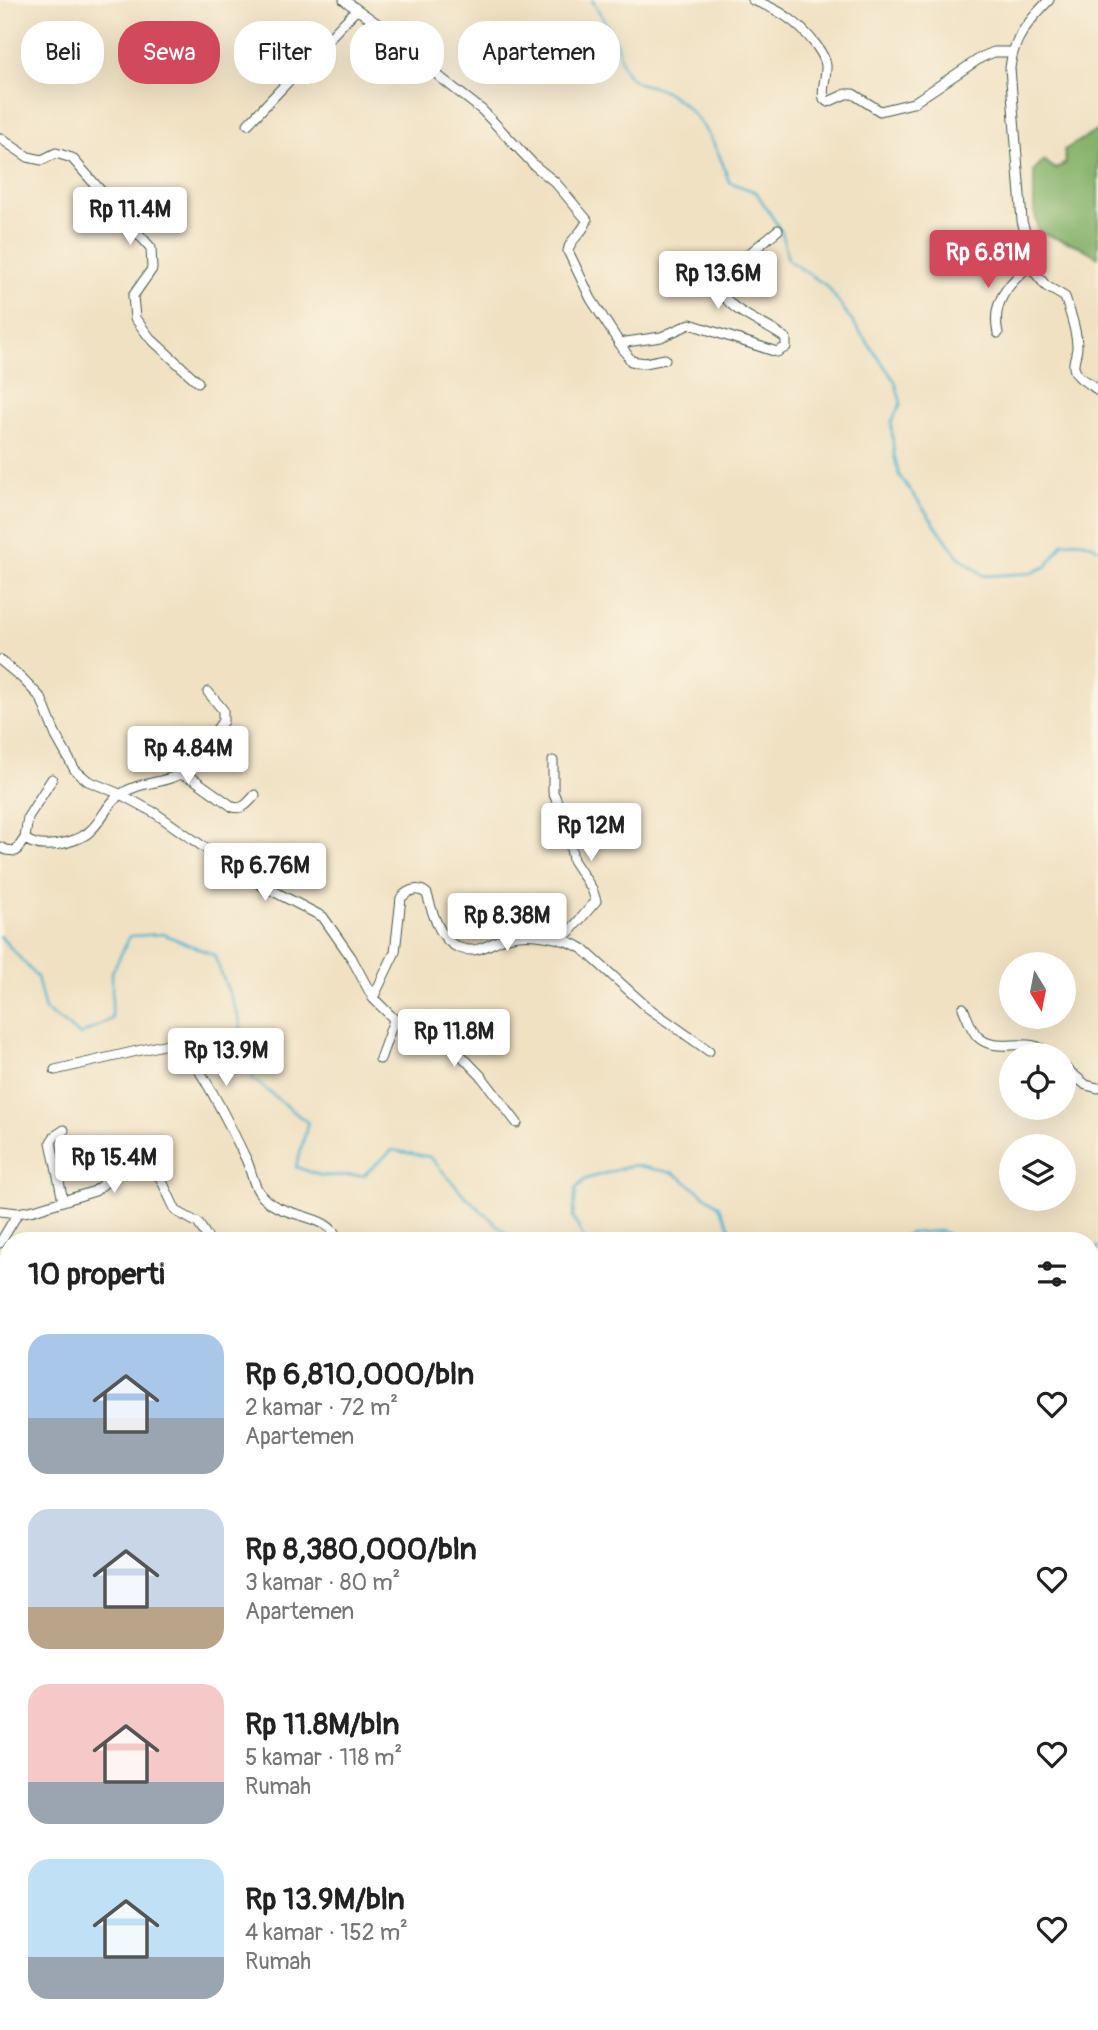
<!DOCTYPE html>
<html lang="id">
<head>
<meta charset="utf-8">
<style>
  :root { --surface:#fff; --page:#f6f6f6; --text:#222; --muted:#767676; --accent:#d1495b }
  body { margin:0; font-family:Pangolin,sans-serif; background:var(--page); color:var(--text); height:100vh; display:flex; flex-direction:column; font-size:26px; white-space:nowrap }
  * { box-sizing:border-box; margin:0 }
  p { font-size:23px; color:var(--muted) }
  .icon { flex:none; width:38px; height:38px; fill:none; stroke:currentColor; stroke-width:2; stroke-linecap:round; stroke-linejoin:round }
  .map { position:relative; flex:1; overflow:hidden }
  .panel { position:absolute; left:0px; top:1232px; width:1099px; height:798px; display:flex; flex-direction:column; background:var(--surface); border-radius:28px 28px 0 0; box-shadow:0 7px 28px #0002 }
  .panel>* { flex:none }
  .hud { position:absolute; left:21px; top:21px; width:700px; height:63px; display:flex; gap:14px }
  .needle { width:46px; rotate:170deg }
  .buttons { position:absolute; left:999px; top:952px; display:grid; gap:14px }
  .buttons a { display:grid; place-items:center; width:77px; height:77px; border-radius:50%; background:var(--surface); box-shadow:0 7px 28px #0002; font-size:35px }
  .price { position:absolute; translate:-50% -60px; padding:0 16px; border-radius:7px; background:#fff; color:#222; font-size:23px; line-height:46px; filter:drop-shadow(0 2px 4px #0008) }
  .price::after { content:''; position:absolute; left:50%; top:42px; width:21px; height:16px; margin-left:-10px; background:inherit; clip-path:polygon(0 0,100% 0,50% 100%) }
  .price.current { background:var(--accent); color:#fff }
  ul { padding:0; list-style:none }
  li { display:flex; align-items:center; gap:21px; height:175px; padding:0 28px }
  li span { display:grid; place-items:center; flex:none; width:196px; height:140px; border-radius:21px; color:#555 }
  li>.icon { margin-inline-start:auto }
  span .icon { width:84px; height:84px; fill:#fffc; stroke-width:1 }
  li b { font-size:30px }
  h2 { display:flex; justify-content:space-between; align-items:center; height:84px; padding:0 28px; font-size:30px }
  .tag { padding:0 24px; border-radius:28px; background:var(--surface); box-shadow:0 7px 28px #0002; font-size:24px; line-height:63px }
  .tag.current { background:var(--accent); color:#fff }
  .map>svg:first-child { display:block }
  .forest { fill:#85b26b; stroke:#527850; stroke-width:2 }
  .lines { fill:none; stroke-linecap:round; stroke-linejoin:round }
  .stream { stroke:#52b6d1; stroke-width:2.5 }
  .minor-casing { stroke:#3e5649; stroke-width:11 }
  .minor { stroke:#fff; stroke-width:9 }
</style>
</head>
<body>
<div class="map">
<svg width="1098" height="2030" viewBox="0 0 1098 2030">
  <rect width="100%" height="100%" fill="#fcf5e5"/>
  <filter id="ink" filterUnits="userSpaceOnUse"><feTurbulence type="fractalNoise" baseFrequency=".0143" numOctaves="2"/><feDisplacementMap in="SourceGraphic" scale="14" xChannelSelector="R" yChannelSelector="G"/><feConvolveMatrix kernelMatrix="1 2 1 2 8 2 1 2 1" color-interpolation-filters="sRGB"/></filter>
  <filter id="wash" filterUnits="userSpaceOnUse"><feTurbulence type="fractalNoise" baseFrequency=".00686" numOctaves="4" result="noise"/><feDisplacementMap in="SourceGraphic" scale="28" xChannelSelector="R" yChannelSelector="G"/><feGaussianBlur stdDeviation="1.57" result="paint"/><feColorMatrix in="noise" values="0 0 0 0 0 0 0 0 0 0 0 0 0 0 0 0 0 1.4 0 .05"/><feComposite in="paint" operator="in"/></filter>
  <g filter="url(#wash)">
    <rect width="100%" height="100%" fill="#f0e1c2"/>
    <path class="forest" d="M 1098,130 L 1098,257 L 1079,246 L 1038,232 L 1034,207 L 1034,170 L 1044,160 L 1055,169 L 1066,163 L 1064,150 Z"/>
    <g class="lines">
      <path class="stream" d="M 592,0 C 599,12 608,25 614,37 C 620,52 620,71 635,81 C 643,86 656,86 665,91 C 698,110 719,147 729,182 L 756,192 L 782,232 L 788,260 L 827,286 L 895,381 L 901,403 L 891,423 L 894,454 L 899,475 L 958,556 L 984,576 L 1031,573 L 1047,566 L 1063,543 C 1075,540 1088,541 1098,549
        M 0,936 L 37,977 L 45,1010 L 80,1035 L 112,1019 L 112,972 L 130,936 L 163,934 L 214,955 L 239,1018 L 253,1079 L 308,1123 L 296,1167 L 322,1176 L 364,1175 L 392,1150 L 430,1157 L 464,1195 L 515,1241
        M 585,1241 L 573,1217 L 576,1188 L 586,1179 L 633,1165 L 674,1173 L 719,1206 L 737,1241
        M 896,1241 L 909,1233 L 942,1231 L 958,1241
        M 1054,1241 L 1063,1238 L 1070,1241
        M 1090,1249 L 1096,1252 L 1098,1247"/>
    </g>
  </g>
  <g filter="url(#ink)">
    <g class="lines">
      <g class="minor-casing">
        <path id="minor" d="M 344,0 L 396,37 L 441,78 L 482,110 L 535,166 L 555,182 L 587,220 C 584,233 570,238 568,251 L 591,299 L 631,361 L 645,363 L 665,359
          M 753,0 C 780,10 798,22 816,45 C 821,52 825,58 826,65 C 827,77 821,87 824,99 L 828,102 L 846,94 L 853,94 L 880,111 L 913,103 L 982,57 L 994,52 L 1012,52
          M 1049,0 C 1029,21 1013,38 1010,68 L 1022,221 L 1027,239 L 1019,253 L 1046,286 L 1065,297 C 1070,312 1077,331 1077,347 C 1077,356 1070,365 1077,374 C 1082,382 1092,383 1098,391
          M 248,124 L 356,10
          M 0,138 L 28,157 L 42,160 L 56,153 L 72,158 L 151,248 L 152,269 L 133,296 L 135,318 L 150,338 L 198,382
          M 998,333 C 991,303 1008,284 1029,266
          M 619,343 L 661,337 L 690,324 L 777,352 L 786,347 L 786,339 C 769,323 712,308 721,277 L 778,230
          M 0,660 L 22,678 L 41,698 L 56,736 L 75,770 L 88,781 L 120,794 L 155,813 L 248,878 L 323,917 L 351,957 L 373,998 L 399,1024 L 409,1030 L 428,1033 L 456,1050 L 481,1076 L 517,1123
          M 553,761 L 553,792 L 567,825 L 573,860 L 592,889 L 596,901 L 562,940
          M 180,774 L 195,780 L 233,807 C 243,810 248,803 255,795
          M 52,779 L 28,817 L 25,838 C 38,852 78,843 90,831 C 102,821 107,803 121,794 C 138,782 160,784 178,775 C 188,770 215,732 223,721 L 223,710 L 208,692
          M 0,847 L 6,850 L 16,851 L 25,838
          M 373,998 L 395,952 L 401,898 C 408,890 419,886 427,894 C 433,916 442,951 472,950 C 484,950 496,940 508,937 C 530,931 564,937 583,949 L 647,1007 L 709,1051
          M 963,1008 C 967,1017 971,1030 978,1037 C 998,1056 1029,1033 1050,1055
          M 380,1059 L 394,1020
          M 1064,1067 L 1086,1085 L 1098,1088
          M 55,1070 L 176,1042 C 198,1058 232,1130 245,1157 C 251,1168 252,1182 259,1192 C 276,1220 331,1211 338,1241
          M 63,1201 L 51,1142 L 55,1136 L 64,1130
          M 0,1211 L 18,1213 L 34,1210 L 95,1191 L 124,1166 L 140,1165 L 160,1177 L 176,1211 L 198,1223 L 210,1241
          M 0,1243 L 18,1213
          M 1090,1341 L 1098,1334
          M 1090,1537 L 1098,1539
          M 0,1549 L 9,1514
          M 0,1580 L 9,1585
          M 1090,1651 L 1098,1646
          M 0,1718 L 9,1724
          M 0,1767 L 9,1745
          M 0,1942 L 9,1946
          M 267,2021 L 307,2030
          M 11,2030 L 19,2021
          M 65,2030 L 74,2021"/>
      </g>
      <use href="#minor" class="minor"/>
    </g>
  </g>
</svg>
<div class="buttons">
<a><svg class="needle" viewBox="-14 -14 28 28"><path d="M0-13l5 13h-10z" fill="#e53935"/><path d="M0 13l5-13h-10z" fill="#767676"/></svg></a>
<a><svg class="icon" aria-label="locate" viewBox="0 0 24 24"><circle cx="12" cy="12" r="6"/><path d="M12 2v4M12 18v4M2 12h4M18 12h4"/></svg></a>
<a><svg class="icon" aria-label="layers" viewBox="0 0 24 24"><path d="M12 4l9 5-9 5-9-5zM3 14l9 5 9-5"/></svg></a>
</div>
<b class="price" style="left:130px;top:247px">Rp 11.4M</b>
<b class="price current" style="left:988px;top:290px">Rp 6.81M</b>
<b class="price" style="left:718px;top:311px">Rp 13.6M</b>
<b class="price" style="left:188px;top:786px">Rp 4.84M</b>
<b class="price" style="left:591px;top:863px">Rp 12M</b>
<b class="price" style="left:265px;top:903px">Rp 6.76M</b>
<b class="price" style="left:507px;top:953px">Rp 8.38M</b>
<b class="price" style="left:454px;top:1069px">Rp 11.8M</b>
<b class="price" style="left:226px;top:1088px">Rp 13.9M</b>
<b class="price" style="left:114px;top:1195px">Rp 15.4M</b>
<div class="hud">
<a class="tag">Beli</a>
<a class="tag current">Sewa</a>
<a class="tag">Filter</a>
<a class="tag">Baru</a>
<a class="tag">Apartemen</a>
</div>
<section class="panel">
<h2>10 properti<svg class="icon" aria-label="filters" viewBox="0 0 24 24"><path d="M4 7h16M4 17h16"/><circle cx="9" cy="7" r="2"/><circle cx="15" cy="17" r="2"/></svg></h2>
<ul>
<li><span style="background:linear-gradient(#a9c7e8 60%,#9aa5b1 0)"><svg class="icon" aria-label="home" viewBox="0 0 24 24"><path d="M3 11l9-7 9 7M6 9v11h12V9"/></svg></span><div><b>Rp 6,810,000/bln</b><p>2 kamar · 72 m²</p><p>Apartemen</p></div><svg class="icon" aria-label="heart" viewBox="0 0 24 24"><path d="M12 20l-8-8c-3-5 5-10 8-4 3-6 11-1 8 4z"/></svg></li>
<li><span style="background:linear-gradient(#c9d6e8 70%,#b9a48a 0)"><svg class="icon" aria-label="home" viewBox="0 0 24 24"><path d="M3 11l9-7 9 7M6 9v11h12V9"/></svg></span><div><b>Rp 8,380,000/bln</b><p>3 kamar · 80 m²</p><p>Apartemen</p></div><svg class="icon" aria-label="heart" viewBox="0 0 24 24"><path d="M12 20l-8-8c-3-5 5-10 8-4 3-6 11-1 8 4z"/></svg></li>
<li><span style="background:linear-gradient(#f6c9c9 70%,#9aa5b1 0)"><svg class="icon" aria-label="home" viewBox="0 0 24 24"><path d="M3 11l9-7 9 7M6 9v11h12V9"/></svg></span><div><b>Rp 11.8M/bln</b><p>5 kamar · 118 m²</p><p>Rumah</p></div><svg class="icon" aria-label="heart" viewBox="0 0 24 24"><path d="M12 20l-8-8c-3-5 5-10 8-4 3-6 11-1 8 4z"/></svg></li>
<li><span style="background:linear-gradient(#bfe0f5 70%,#9aa5b1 0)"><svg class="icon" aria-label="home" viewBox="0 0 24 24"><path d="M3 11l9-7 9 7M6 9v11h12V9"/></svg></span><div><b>Rp 13.9M/bln</b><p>4 kamar · 152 m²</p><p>Rumah</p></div><svg class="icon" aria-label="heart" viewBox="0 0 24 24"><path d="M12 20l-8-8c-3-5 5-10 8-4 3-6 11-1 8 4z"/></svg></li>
</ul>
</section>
</div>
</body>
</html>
